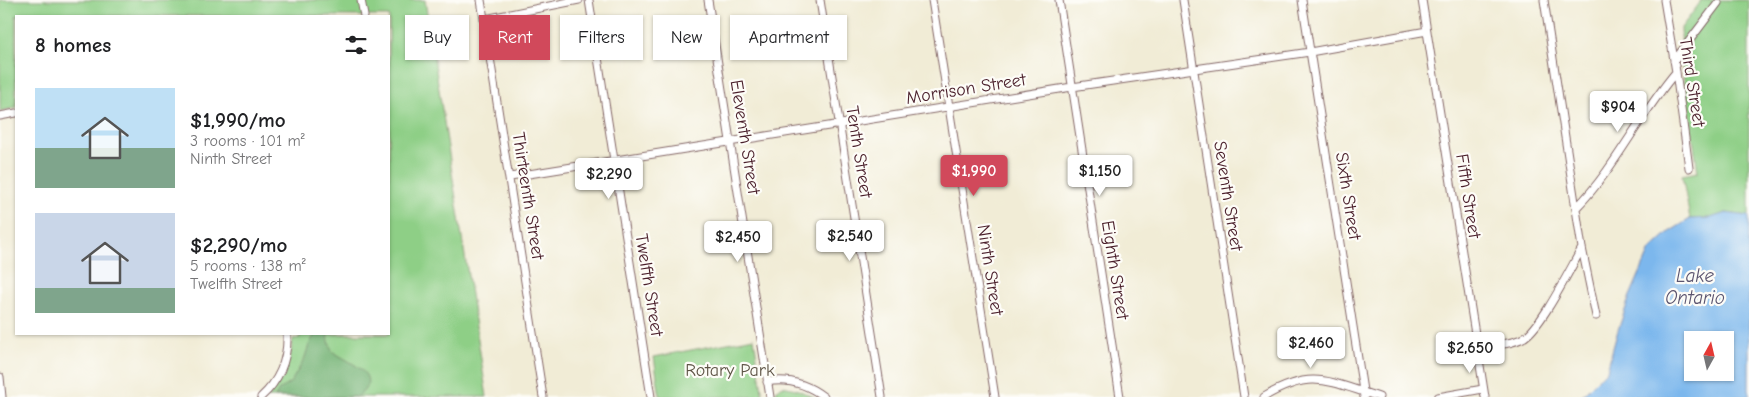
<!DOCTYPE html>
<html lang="en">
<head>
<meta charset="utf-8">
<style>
  :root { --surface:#fff; --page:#f6f6f6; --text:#202124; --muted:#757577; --accent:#d1495b }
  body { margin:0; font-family:"Comic Neue",sans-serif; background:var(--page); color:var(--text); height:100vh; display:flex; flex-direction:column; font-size:19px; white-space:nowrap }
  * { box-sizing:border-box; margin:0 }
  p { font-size:16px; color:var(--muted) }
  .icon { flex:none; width:28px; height:28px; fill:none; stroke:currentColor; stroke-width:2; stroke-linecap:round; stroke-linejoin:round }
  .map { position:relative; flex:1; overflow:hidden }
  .sheet { position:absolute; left:15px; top:15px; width:375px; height:320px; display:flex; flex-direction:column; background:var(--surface); border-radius:0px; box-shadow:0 1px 4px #0004 }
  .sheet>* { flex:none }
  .banner { position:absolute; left:405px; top:15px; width:475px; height:45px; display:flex; gap:10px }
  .needle { width:32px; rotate:8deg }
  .controls { position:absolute; left:1684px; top:331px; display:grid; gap:10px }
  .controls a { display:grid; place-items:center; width:50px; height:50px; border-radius:0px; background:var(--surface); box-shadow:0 1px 4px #0004; font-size:25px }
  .price { position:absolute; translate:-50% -42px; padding:0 11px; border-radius:5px; background:#fff; color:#222; font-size:16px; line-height:32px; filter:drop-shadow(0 1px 2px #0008) }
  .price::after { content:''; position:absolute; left:50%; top:30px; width:15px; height:11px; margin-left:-8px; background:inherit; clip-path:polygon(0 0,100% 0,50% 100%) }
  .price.on { background:var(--accent); color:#fff }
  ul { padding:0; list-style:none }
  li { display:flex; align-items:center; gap:15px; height:125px; padding:0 20px }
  li span { display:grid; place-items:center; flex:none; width:140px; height:100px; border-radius:0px; color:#555 }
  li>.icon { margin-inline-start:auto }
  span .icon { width:60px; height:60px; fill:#fffc; stroke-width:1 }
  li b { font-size:21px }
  h2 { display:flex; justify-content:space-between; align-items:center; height:60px; padding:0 20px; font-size:21px }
  .pill { padding:0 18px; border-radius:0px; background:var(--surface); box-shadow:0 1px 4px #0004; font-size:18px; line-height:45px }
  .pill.on { background:var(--accent); color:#fff }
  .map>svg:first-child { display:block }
  .green { fill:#8ecf86; stroke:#6c7758 }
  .forest { fill:#72b273; stroke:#5e684f }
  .water { fill:#7bb7ed; stroke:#626b8c; fill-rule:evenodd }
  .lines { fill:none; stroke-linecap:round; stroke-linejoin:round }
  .minor-casing { stroke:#846767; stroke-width:9 }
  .minor { stroke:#fff; stroke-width:7 }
  .labels { text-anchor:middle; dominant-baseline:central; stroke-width:4.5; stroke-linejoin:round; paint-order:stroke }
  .street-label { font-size:18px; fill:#4a1f2b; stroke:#fdfcf7 }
  .park-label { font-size:18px; fill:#5e5446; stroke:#fdfcf7 }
  .water-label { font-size:19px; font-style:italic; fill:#5b546f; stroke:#fdfcf7 }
</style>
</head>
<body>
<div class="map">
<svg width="1749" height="397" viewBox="0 0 1749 397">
  <rect width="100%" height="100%" fill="#fdfcf7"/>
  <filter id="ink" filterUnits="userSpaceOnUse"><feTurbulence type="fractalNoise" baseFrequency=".02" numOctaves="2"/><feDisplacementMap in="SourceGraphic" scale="10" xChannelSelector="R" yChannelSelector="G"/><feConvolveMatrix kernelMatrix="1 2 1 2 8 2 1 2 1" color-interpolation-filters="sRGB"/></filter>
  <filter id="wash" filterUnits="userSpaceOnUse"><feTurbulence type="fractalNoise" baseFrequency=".0096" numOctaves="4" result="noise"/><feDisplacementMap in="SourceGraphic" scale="20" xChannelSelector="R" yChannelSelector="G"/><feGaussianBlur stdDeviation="1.12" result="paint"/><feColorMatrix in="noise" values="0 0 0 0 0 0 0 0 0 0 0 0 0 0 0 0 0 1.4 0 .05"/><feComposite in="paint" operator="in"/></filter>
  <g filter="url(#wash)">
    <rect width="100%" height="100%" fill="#f1ecd6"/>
    <path class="green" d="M 0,0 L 425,0 L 487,397 L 268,397 C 284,379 290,362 293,339 L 300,338 L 300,334 L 389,334 L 389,16 L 16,16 L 16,108 L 0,111 Z
      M 1702,0 L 1749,0 L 1749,216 L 1726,213 L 1711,218 L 1690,219 L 1682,175 L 1698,172 L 1682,66 L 1681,28 Z
      M 754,338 L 763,397 L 660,397 L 654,357 Z
      M 783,386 L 796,389 L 814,397 L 775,397 L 777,390 Z"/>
    <path class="forest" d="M 315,334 L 327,334 L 332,351 C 349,363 386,375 357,397 L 275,397 L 279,390 L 291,382 L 304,360 L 309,345 Z"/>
    <path class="water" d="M 1726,213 L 1749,216 L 1749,397 L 1580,397 L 1607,370 L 1618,330 L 1630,296 L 1650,250 L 1669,232 L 1690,219 L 1710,218 ZM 1692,340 L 1725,340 L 1725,372 L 1692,372 Z"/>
  </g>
  <g filter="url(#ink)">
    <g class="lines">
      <g class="minor-casing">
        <path id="minor" d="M 361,0 L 364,16
          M 481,0 L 543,397
          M 589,0 L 651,397
          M 708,0 L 770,397
          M 820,0 L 882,397
          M 932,0 L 995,397
          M 1059,0 L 1120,397
          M 1183,0 L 1244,397
          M 1302,0 L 1364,397
          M 1422,0 L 1485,397
          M 1544,0 L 1582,248 L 1596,316
          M 1664,0 L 1676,72 L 1689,168
          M 485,19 L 579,0
          M 1674,61 L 1718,3
          M 0,116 L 16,113
          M 510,177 L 1072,87 L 1310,52 L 1427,31
          M 1576,208 C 1615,169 1640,114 1676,72
          M 1477,347 C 1492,345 1510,345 1523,338 C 1540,330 1571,267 1582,248
          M 0,377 L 2,397
          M 767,382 C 788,378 807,384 824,397
          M 261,397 C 280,380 288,359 287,334
          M 1264,397 C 1313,368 1329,382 1379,397
          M 1438,397 L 1483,389"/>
      </g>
      <use href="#minor" class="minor"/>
    </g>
  </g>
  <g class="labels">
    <g class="street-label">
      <text transform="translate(1692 82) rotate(81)">Third Street</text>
      <text transform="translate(966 89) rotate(-9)">Morrison Street</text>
      <text transform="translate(745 137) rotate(81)">Eleventh Street</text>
      <text transform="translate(859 152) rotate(81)">Tenth Street</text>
      <text transform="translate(528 196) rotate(81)">Thirteenth Street</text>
      <text transform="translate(1228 196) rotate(81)">Seventh Street</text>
      <text transform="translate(1348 196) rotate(81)">Sixth Street</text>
      <text transform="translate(1468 196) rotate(81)">Fifth Street</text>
      <text transform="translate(990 270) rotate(81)">Ninth Street</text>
      <text transform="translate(1115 270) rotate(81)">Eighth Street</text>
      <text transform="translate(649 285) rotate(81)">Twelfth Street</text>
    </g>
    <g class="park-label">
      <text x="730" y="370">Rotary Park</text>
    </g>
    <g class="water-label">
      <text x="1695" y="276">Lake<tspan x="1695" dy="22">Ontario</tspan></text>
    </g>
  </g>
</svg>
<div class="controls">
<a><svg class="needle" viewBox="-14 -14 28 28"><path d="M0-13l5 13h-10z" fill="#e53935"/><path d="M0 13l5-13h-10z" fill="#757577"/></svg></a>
</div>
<b class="price" style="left:1618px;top:133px">$904</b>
<b class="price on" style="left:974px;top:197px">$1,990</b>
<b class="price" style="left:1100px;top:197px">$1,150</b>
<b class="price" style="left:609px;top:200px">$2,290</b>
<b class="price" style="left:850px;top:262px">$2,540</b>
<b class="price" style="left:738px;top:263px">$2,450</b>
<b class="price" style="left:1311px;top:369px">$2,460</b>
<b class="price" style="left:1470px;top:374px">$2,650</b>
<div class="banner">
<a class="pill">Buy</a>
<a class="pill on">Rent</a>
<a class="pill">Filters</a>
<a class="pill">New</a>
<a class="pill">Apartment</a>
</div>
<section class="sheet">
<h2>8 homes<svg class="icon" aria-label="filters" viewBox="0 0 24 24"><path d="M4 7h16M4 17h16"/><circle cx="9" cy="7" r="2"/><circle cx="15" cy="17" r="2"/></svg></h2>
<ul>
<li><span style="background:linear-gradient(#bfe0f5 60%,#7fa58c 0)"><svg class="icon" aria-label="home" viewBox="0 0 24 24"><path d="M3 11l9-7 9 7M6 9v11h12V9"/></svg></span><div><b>$1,990/mo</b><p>3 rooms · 101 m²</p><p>Ninth Street</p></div></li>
<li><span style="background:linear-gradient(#c9d6e8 75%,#7fa58c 0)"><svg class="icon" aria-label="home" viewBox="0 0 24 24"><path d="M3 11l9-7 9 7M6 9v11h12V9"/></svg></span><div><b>$2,290/mo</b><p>5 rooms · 138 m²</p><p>Twelfth Street</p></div></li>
</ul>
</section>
</div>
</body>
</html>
